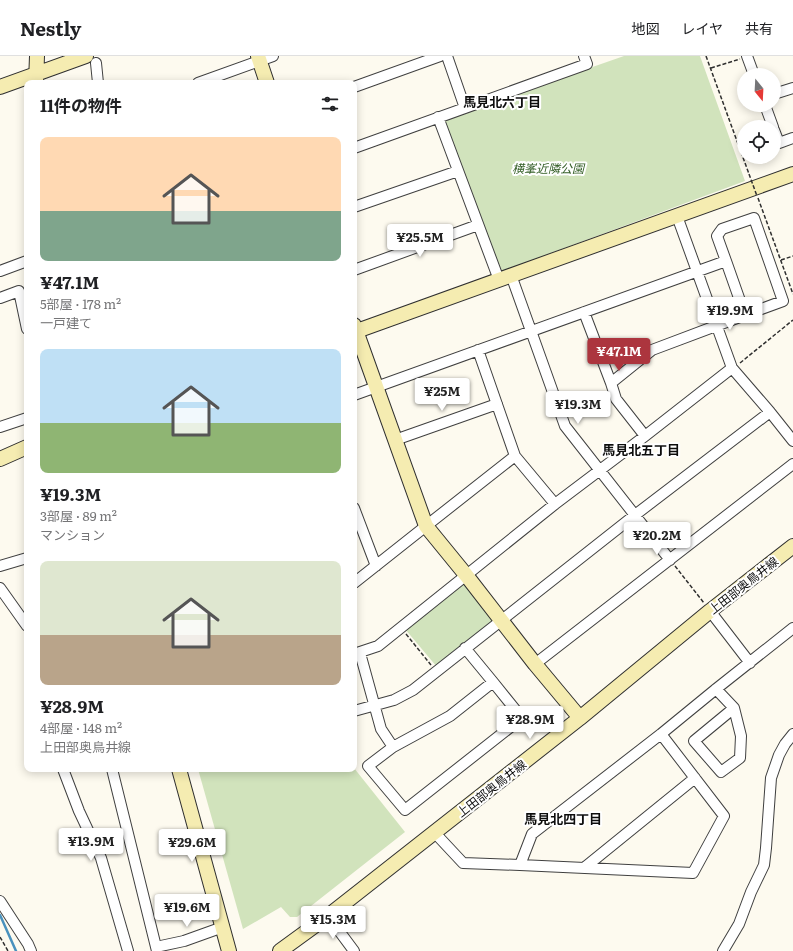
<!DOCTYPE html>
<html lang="ja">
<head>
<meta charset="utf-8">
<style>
  :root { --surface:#fff; --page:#f6f6f6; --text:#202124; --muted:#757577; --line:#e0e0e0; --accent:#ac353e }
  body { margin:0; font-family:Literata,"Noto Sans JP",serif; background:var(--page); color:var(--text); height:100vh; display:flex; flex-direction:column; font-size:15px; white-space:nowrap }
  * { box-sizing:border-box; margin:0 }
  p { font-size:13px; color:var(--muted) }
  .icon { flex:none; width:22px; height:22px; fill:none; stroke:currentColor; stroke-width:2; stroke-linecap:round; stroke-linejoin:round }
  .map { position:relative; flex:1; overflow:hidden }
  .sheet { position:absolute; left:24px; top:24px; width:333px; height:692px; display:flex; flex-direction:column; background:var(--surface); border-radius:8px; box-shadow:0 2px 10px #0003 }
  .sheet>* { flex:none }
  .needle { width:26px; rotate:162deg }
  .fabs { position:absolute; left:737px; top:12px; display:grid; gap:8px }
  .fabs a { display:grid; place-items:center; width:44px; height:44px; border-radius:50%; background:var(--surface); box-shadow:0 2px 10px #0003; font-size:20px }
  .price { position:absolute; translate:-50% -34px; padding:0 9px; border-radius:4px; background:#fff; color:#222; font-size:13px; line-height:26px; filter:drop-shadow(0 1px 2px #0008) }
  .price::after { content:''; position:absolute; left:50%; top:24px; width:12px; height:9px; margin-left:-6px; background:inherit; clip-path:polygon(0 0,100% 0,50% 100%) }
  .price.current { background:var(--accent); color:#fff }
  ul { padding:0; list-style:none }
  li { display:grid; align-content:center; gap:8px; height:212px; padding:0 16px }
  li span { display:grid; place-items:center; height:124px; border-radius:8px; color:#555 }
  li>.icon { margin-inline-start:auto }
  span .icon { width:72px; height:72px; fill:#fffc; stroke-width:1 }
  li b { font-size:17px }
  h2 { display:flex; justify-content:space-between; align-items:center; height:48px; padding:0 16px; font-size:17px }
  header { display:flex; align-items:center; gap:24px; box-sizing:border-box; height:56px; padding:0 20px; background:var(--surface); border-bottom:1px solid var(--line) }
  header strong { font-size:19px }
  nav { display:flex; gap:22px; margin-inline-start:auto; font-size:14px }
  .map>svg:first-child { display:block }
  .green { fill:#d1e3bc }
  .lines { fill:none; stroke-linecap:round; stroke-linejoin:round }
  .stream { stroke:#4991bd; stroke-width:2.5 }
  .street-casing { stroke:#404040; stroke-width:12 }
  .secondary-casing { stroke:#2f2f2f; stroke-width:16 }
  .path { stroke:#2f2f2f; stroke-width:1.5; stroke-dasharray:4 2; stroke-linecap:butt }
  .street { stroke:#fff; stroke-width:10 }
  .secondary { stroke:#f5ecb1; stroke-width:14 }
  .path-bridge { stroke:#2f2f2f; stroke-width:1.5; stroke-dasharray:4 2; stroke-linecap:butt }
  .labels { text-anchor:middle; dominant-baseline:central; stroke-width:4; stroke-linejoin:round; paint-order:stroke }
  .park-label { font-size:12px; font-style:italic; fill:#325d25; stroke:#fff }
  .street-label { font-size:12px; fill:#0d0d0d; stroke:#fff }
  .neighbourhood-label { font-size:13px; font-weight:bold; fill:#0d0d0d; stroke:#fff }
</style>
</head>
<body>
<header>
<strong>Nestly</strong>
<nav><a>地図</a><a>レイヤ</a><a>共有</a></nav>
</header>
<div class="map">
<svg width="793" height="895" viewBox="0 0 793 895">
  <rect width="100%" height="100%" fill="#fdfaef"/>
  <path class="green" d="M 624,0 L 700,0 L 745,125 L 500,216 L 444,63 Z
    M 465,526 L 495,565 L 437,611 L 405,573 Z
    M 354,712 L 405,776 L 297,861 L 290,861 L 281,851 L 243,873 L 198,713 L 354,713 Z"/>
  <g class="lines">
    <path class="stream" d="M 0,859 L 16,895"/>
    <g class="street-casing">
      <path id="street" d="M 447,0 L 465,52
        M 747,0 L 754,19
        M 96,7 L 98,27
        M 198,27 L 273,0
        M 354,31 L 440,0
        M 774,38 L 793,32
        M 765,49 L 773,71
        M 438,61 L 499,224
        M 774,74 L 779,87 L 793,82
        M 354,92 L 587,8 L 584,0
        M 354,151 L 458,115
        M 677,160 L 732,312 L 770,356 L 793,385
        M 726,205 L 745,259
        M 354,214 L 478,169
        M 0,215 L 27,205
        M 511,219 L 565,370 L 670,504
        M 0,242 L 19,235 L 27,273
        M 584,256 L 611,327 L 616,343 L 645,380
        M 478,294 L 515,400 L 555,448
        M 354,339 L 726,205 L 717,180 L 722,173 L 754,162 L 783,245 L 745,259 L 652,294 L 611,327
        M 0,371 L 27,362
        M 395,384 L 497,348
        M 354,452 L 376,510
        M 0,510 L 27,502
        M 354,527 L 426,470 L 515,400
        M 0,532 L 27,570
        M 710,555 L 750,607
        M 465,592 L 493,626 L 522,662 L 405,754 L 368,710 L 393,691 L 450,660 L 493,626
        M 360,597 L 381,673 L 393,691
        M 354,598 L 378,590 L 555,448 L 645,380 L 732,312
        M 535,608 L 793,408
        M 716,633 L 734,652 L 741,680 L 740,702 L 721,716 L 694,685 L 734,652
        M 354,655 L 394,644 L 413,634 L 635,459 L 770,356
        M 63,713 L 79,755 L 101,802 L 128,895
        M 112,713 L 157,895
        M 434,776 L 463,807 L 520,809 L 693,817 L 724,760 L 661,678
        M 520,809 L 532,778 L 661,678 L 716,633 L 793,572
        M 584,812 L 695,722
        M 0,845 L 28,888 L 31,895
        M 328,860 L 354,895
        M 156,891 L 184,885 L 223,871
        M 723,895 L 739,868 L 751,836 L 764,809 L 766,792 L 771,722 L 779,699 L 785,688 L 793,678"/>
    </g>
    <g class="secondary-casing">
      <path id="secondary" d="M 258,0 L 267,27
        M 36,27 L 37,0
        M 0,31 L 86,0
        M 354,269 L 426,470 L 466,519 L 535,608 L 580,662
        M 354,276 L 793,118
        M 0,403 L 27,391
        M 179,713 L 229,895
        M 280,895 L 328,860 L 580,662 L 710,555 L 793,490"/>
    </g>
    <path class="path" d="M 706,0 L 749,118
      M 711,12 L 740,3
      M 758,142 L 793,238
      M 781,204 L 793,200
      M 740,307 L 793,264
      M 675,510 L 704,547
      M 406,578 L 431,609
      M 0,881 L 8,895"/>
    <use href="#street" class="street"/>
    <use href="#secondary" class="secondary"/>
    <path class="path-bridge" d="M 749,118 L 757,140"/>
  </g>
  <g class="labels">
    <g class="park-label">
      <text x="548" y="112">横峯近隣公園</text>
    </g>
    <g class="street-label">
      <text transform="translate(743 529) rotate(-38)">上田部奥鳥井線</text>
      <text transform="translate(491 732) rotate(-38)">上田部奥鳥井線</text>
    </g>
    <g class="neighbourhood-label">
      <text x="502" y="45">馬見北六丁目</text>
      <text x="641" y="393">馬見北五丁目</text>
      <text x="563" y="762">馬見北四丁目</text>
    </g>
  </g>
</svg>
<div class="fabs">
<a><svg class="needle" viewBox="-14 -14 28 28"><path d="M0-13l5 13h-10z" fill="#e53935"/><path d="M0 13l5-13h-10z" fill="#757577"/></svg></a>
<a><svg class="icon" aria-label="locate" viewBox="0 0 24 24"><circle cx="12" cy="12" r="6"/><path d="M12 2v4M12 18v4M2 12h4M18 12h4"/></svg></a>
</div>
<b class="price" style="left:420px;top:202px">¥25.5M</b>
<b class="price" style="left:730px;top:275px">¥19.9M</b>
<b class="price current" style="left:619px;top:316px">¥47.1M</b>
<b class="price" style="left:442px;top:356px">¥25M</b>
<b class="price" style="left:578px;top:369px">¥19.3M</b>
<b class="price" style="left:657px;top:500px">¥20.2M</b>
<b class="price" style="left:530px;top:684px">¥28.9M</b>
<b class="price" style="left:91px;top:806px">¥13.9M</b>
<b class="price" style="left:192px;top:807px">¥29.6M</b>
<b class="price" style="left:187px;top:872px">¥19.6M</b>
<b class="price" style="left:333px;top:884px">¥15.3M</b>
<section class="sheet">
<h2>11件の物件<svg class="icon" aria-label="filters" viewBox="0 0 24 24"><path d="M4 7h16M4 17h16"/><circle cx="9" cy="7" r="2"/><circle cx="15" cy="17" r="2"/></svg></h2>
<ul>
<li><span style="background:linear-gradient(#ffd9b3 60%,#7fa58c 0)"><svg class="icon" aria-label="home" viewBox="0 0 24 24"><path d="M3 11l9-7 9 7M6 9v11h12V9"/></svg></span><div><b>¥47.1M</b><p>5部屋 · 178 m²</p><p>一戸建て</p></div></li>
<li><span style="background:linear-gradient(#bfe0f5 60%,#8fb573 0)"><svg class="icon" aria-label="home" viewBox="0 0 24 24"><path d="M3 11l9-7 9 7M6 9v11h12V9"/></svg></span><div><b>¥19.3M</b><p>3部屋 · 89 m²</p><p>マンション</p></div></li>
<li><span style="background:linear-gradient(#dfe7d0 60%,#b9a48a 0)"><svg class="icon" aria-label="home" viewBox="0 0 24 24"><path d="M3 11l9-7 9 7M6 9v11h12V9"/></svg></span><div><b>¥28.9M</b><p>4部屋 · 148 m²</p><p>上田部奥鳥井線</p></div></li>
</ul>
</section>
</div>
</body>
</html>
